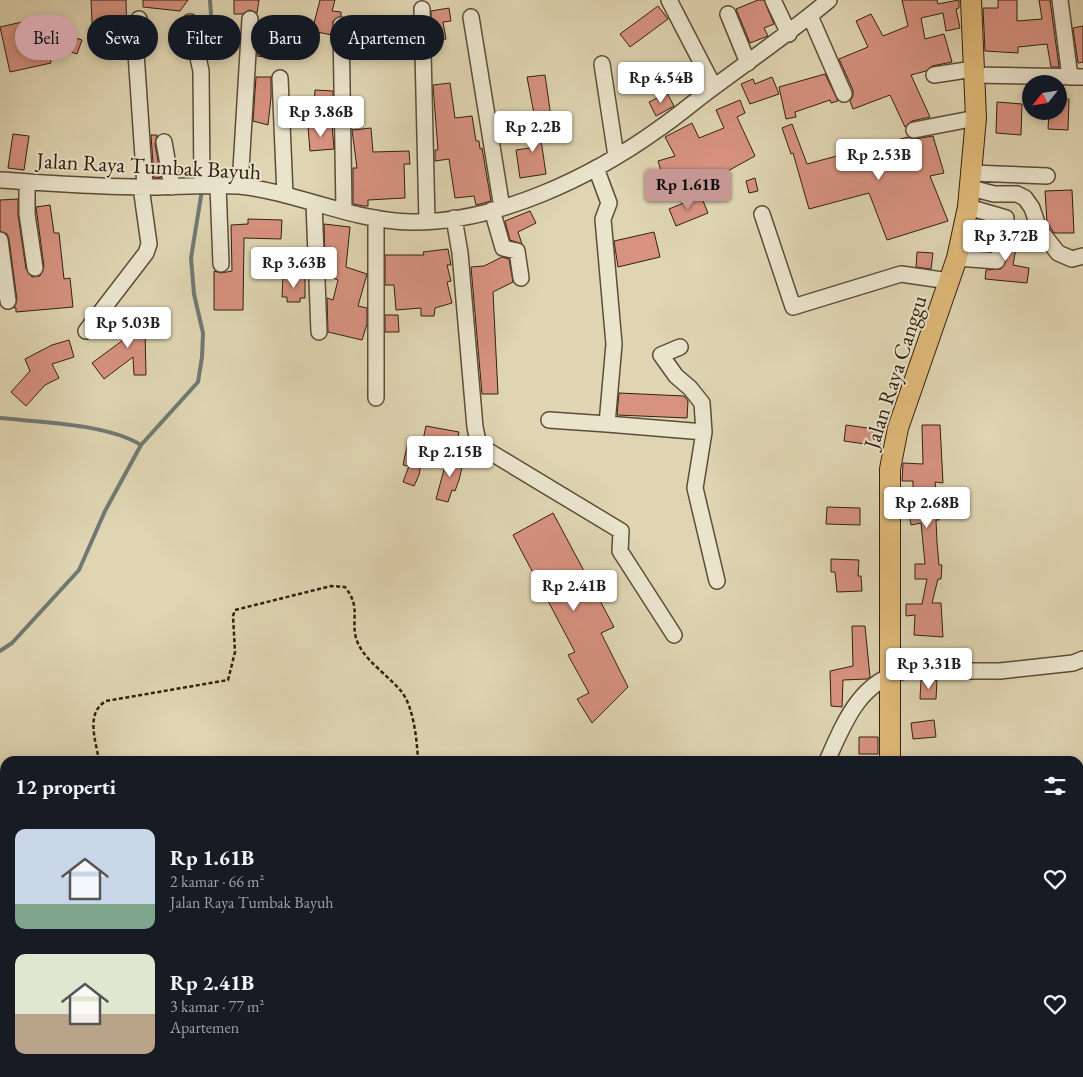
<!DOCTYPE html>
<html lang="id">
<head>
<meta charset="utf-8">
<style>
  :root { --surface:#171b24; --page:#242831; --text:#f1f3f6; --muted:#9ea1a6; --accent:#c59692 }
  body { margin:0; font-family:"EB Garamond",serif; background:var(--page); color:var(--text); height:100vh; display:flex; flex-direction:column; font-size:19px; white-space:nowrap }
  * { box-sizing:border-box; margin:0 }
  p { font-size:16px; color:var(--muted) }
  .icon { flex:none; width:28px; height:28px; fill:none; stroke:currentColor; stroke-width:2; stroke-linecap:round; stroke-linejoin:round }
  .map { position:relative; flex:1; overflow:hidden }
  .drawer { position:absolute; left:0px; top:756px; width:1084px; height:321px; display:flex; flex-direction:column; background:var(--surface); border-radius:15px 15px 0 0; box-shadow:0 2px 8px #0003 }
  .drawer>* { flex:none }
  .guide { position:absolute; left:15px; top:15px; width:500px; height:45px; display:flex; gap:10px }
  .needle { width:32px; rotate:240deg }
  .tools { position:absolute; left:1022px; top:75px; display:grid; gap:10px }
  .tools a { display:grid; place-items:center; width:45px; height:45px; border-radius:50%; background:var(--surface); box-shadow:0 2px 8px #0003; font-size:25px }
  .price { position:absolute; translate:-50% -42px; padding:0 11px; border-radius:5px; background:#fff; color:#222; font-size:16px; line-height:32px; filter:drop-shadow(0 1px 2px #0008) }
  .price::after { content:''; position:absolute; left:50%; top:30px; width:15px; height:11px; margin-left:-8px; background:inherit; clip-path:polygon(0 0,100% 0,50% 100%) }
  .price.active { background:var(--accent); color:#111 }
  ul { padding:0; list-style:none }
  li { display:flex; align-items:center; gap:15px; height:125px; padding:0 15px }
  li span { display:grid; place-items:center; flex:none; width:140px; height:100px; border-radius:10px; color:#555 }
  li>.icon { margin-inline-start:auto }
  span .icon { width:60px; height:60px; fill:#fffc; stroke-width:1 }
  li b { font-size:21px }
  h2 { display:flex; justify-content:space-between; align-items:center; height:60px; padding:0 15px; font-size:21px }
  .tag { padding:0 18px; border-radius:22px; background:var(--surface); box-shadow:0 2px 8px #0003; font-size:18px; line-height:45px }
  .tag.active { background:var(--accent); color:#111 }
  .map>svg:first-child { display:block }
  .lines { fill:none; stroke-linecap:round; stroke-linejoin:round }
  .stream { stroke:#707974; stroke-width:4 }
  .building { fill:#d79280; stroke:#32200f }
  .minor-tunnel { stroke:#bcb191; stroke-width:15; stroke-dasharray:15 8; stroke-linecap:butt }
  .minor-casing { stroke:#5d4d38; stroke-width:18 }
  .major-casing { stroke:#32200f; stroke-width:22 }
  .path { stroke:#32200f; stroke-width:2.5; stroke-dasharray:4 2.5; stroke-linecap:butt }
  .minor { stroke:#eae4cd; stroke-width:15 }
  .major { stroke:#e0ba79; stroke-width:20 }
  .labels { text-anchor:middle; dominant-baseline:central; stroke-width:4; stroke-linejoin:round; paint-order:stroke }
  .street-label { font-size:22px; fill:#32200f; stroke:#eae4cd }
</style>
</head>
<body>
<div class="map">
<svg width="1083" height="1077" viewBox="0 0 1083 1077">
  <rect width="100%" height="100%" fill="#dfd5b2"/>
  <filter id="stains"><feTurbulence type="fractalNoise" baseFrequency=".004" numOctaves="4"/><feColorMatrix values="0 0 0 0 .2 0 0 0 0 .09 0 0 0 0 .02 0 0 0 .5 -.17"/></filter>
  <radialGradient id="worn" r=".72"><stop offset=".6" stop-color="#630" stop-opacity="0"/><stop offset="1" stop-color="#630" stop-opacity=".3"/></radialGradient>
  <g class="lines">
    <path class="stream" d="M 206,66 L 206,53 L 212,29 L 210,0
      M 0,418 C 40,422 108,424 141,445
      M 0,651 L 12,643 L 79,570 L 105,511 L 141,445 L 198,382 L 202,357 L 203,333 L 194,294 L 191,258 L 202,190"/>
  </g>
  <path class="building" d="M 91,0 L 126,0 L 127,42 L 93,42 Z
    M 143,0 L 188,0 L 180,11 L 143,7 Z
    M 234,0 L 259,0 L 257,13 L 250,10 L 242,14 L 234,14 Z
    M 320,0 L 335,0 L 332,11 L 341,12 L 341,16 L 333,21 L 332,35 L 312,31 Z
    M 758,0 L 764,0 L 774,24 L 764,28 L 768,36 L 750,43 L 736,9 Z
    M 902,0 L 937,0 L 938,4 L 959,0 L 959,8 L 956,9 L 960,28 L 946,31 L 943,13 L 921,18 L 925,39 L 944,34 L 952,62 L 932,66 L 926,71 L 911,75 L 930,117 L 912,121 L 905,127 L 890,95 L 853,109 L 850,101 L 853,96 L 853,90 L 839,59 L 868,47 L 856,21 L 871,14 L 883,36 L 908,26 Z
    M 998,0 L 1017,0 L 1017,21 L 1042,19 L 1039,0 L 1050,0 L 1059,67 L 1051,67 L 1047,44 L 1018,47 L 1018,53 L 985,51 L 983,8 L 998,8 Z
    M 658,6 L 668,19 L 630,47 L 620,34 Z
    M 449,8 L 451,21 L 443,22 L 446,39 L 432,41 L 431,11 Z
    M 40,18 L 51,63 L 10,72 L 0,27 Z
    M 1083,26 L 1083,62 L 1078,63 L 1073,28 Z
    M 259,29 L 283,33 L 279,59 L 257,56 Z
    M 67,35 L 82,40 L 77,54 L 62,49 Z
    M 696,73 L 702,84 L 689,94 L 681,82 Z
    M 825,74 L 838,101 L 831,103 L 830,100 L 795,112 L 796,117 L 786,119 L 779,87 Z
    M 545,75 L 551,117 L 535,119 L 527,77 Z
    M 256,77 L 271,77 L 271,98 L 268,125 L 253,121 Z
    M 772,77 L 779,94 L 750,104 L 741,84 L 753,79 L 755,84 Z
    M 450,83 L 455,118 L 472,116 L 476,141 L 479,141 L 480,149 L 482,148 L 491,201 L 476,205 L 474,196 L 455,198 L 449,159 L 435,161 L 435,150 L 438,150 L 433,85 Z
    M 315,90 L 333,91 L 333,109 L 314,108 Z
    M 667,93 L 674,106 L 656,116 L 649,102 Z
    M 1059,99 L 1069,99 L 1068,130 L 1048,129 L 1049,111 L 1059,111 Z
    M 740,100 L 745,113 L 737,117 L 755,156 L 715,178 L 697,181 L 696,175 L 665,184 L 658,161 L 675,156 L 665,137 L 692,123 L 699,138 L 724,128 L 716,110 Z
    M 997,102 L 1022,104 L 1021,135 L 996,133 Z
    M 543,123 L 546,139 L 541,140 L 546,174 L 520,178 L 516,150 L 530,148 L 526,125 Z
    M 332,124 L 334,149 L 310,151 L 308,127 Z
    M 792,124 L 807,164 L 908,137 L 915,139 L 933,136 L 944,173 L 930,176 L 948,221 L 887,240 L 869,193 L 809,209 L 793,153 L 791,154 L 782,128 Z
    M 371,128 L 373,152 L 409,151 L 410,164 L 404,164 L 405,198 L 368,200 L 368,206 L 364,206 L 353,204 L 353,168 L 357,168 L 352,130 Z
    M 13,134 L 29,136 L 24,170 L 8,168 Z
    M 151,135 L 157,135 L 155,144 L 161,177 L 154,178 Z
    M 755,178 L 758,191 L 749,193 L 746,181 Z
    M 1072,190 L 1074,233 L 1054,233 L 1047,222 L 1045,191 Z
    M 701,196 L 708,213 L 676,226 L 669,209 Z
    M 18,199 L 18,215 L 26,269 L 32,277 L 40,276 L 44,267 L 36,207 L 50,205 L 54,233 L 59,233 L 64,279 L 70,278 L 73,307 L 16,312 L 16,308 L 14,308 L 17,300 L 9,239 L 7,234 L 0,231 L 0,200 Z
    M 530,211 L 536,223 L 518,232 L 522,244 L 510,240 L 505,221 Z
    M 248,219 L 282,220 L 281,239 L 244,238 L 243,310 L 214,310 L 214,271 L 221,273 L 232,271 L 231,225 L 248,224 Z
    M 324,224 L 350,227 L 346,267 L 367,274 L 358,306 L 367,308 L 367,324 L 362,340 L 328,332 L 327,298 L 333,300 L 338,280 L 328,276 L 334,257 L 325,256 Z
    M 654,232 L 660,257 L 618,267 L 614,241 Z
    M 987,232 L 994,233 L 994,239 L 1001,244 L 1007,244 L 1012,236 L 1018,237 L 1013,265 L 1029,268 L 1027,283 L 985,279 L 986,270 L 1001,269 L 1007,259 L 1005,251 L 1001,248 L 984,251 Z
    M 448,249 L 451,265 L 447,265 L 451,281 L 447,282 L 452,303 L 435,308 L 434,316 L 421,316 L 421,308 L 396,310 L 394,285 L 385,285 L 385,255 L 424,255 L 423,252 Z
    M 917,252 L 933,253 L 931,269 L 916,267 Z
    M 502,257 L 509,259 L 513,282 L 493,292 L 498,394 L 482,394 L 471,267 L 484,266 Z
    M 283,277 L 305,277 L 305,298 L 300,298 L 300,302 L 287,302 L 287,297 L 282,297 Z
    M 149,313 L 150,331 L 145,331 L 146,375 L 134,375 L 133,357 L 104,379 L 92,363 L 130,335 L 129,314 Z
    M 385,315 L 398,315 L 399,332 L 385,332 Z
    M 69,340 L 74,357 L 52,364 L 59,378 L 45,385 L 26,406 L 11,392 L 30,371 L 25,359 L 52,345 Z
    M 619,393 L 684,396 L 688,401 L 687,418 L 617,415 Z
    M 846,425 L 882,430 L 880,446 L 844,441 Z
    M 922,425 L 940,425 L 943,483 L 935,482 L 939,520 L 936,520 L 937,542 L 939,565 L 942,565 L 941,579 L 938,579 L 932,603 L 941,603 L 943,637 L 914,635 L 915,615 L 906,616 L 906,604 L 922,604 L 927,579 L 915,579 L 915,564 L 925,564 L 921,523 L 911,525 L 908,509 L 913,508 L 913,481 L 902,481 L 903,463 L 923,464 Z
    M 426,426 L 459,432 L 456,446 L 423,440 Z
    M 419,441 L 425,442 L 419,475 L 414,486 L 403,482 L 409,466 L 403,465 L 408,442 L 418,444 Z
    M 448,455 L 464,459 L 459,480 L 455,491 L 452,490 L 448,502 L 436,499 Z
    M 827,507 L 860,508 L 860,525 L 826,524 Z
    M 553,513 L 614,627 L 601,633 L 628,687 L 592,723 L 577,699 L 589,693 L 568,655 L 575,652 L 513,535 Z
    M 831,559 L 859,560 L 858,576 L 861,576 L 862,591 L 837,592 L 835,572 L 831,572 Z
    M 852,626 L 865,626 L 870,677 L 867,679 L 843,680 L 842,707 L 831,706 L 830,671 L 853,666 Z
    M 921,680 L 937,680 L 936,699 L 920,699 Z
    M 934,720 L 936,737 L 913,739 L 911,723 Z
    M 859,737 L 878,737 L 878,754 L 859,754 Z"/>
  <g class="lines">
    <path class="minor-tunnel" d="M 998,257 L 1003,235"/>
    <g class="minor-casing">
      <path id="minor" d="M 669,0 L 714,87
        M 773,0 L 789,34
        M 1060,0 L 1070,77
        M 422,9 L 427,221
        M 728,14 L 748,63
        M 810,16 L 844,94
        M 471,17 L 502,208
        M 139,19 L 136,53 L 145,187
        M 190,22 L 201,71 L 202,185
        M 341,25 L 344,210
        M 602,64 L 616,156
        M 934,75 L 973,69
        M 973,75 L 1083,77
        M 280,78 L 285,195
        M 914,130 L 976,118
        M 164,142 L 172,187
        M 596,168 L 609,203 L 603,219 L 614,344 L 607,424 L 704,432 L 695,488 L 717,581
        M 972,173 L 1047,176
        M 0,180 C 48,183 96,187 144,187 C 176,187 207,184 239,186 C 297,192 352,221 411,222 C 497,223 592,177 660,128 C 679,115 696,100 714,87 C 753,58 792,31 829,0
        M 27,182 L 27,214 L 35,268
        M 218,186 L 221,264
        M 240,186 L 250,19
        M 971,188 L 994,194 L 1017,194 L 1025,198 L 1032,208 L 1039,229 L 1058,253 L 1072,259 L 1083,256
        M 314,203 L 319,332
        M 968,207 L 1006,218 L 1003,235
        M 492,210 L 503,248 L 517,251 L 521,278
        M 762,214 L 793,307 L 901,274 L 949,281
        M 454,218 L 460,253 L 475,427 L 478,441 L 485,449 L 621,531 L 620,551 L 674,635
        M 0,240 L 8,301
        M 957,258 L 997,261 L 998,257
        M 86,331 L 146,253 L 149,244 L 141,187
        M 680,347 L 661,355 L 676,376 L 690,388 L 702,403 L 704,432
        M 376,398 L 376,218
        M 549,420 L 607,424
        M 827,761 C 844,723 859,682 904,671 L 1000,671 L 1073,663 L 1083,659
        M 1079,1016 L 1083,1016
        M 95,1077 L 95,1072"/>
    </g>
    <g class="major-casing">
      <path id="major" d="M 890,761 L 890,469 L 898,428 L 957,258 L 968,207 L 976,118 L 971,0
        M 886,1077 L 886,1072"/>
    </g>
    <path class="path" d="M 99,761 C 96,741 85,713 106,701 L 228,680 L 235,652 L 233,616 L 235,610 L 331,586 L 345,587 C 361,607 351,618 356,638 C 362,659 388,675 401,691 C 414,707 417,741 418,761
      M 0,930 L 5,930
      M 1079,984 L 1083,984
      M 779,1077 L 786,1072"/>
    <use href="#minor" class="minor"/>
    <use href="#major" class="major"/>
  </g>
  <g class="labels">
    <g class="street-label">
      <text transform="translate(149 166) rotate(3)">Jalan Raya Tumbak Bayuh</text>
      <text transform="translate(895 372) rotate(-72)">Jalan Raya Canggu</text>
    </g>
  </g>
  <rect width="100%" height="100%" filter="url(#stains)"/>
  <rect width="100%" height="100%" fill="url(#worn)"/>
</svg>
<div class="tools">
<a><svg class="needle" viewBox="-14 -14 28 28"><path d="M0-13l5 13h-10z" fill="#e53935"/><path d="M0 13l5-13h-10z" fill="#9ea1a6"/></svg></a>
</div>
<b class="price" style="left:661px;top:104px">Rp 4.54B</b>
<b class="price" style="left:321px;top:138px">Rp 3.86B</b>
<b class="price" style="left:533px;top:153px">Rp 2.2B</b>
<b class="price" style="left:879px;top:181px">Rp 2.53B</b>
<b class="price active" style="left:688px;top:211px">Rp 1.61B</b>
<b class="price" style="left:1006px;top:262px">Rp 3.72B</b>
<b class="price" style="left:294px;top:289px">Rp 3.63B</b>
<b class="price" style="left:128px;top:349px">Rp 5.03B</b>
<b class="price" style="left:450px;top:478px">Rp 2.15B</b>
<b class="price" style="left:927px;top:529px">Rp 2.68B</b>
<b class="price" style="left:574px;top:612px">Rp 2.41B</b>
<b class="price" style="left:929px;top:690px">Rp 3.31B</b>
<div class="guide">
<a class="tag active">Beli</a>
<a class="tag">Sewa</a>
<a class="tag">Filter</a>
<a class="tag">Baru</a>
<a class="tag">Apartemen</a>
</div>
<section class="drawer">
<h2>12 properti<svg class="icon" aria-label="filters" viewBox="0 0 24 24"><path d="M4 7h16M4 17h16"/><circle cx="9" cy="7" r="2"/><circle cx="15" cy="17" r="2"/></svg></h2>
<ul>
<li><span style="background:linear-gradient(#c9d6e8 75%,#7fa58c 0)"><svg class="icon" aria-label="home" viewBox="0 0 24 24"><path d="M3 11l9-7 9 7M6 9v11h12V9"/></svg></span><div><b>Rp 1.61B</b><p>2 kamar · 66 m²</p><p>Jalan Raya Tumbak Bayuh</p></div><svg class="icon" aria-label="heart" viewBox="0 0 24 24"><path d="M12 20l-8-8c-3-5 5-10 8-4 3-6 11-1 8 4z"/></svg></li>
<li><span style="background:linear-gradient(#dfe7d0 60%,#b9a48a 0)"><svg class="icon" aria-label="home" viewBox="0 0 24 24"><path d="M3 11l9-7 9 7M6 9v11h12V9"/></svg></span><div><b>Rp 2.41B</b><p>3 kamar · 77 m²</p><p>Apartemen</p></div><svg class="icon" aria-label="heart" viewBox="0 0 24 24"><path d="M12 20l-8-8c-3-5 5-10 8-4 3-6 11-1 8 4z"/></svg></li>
</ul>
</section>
</div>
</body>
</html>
